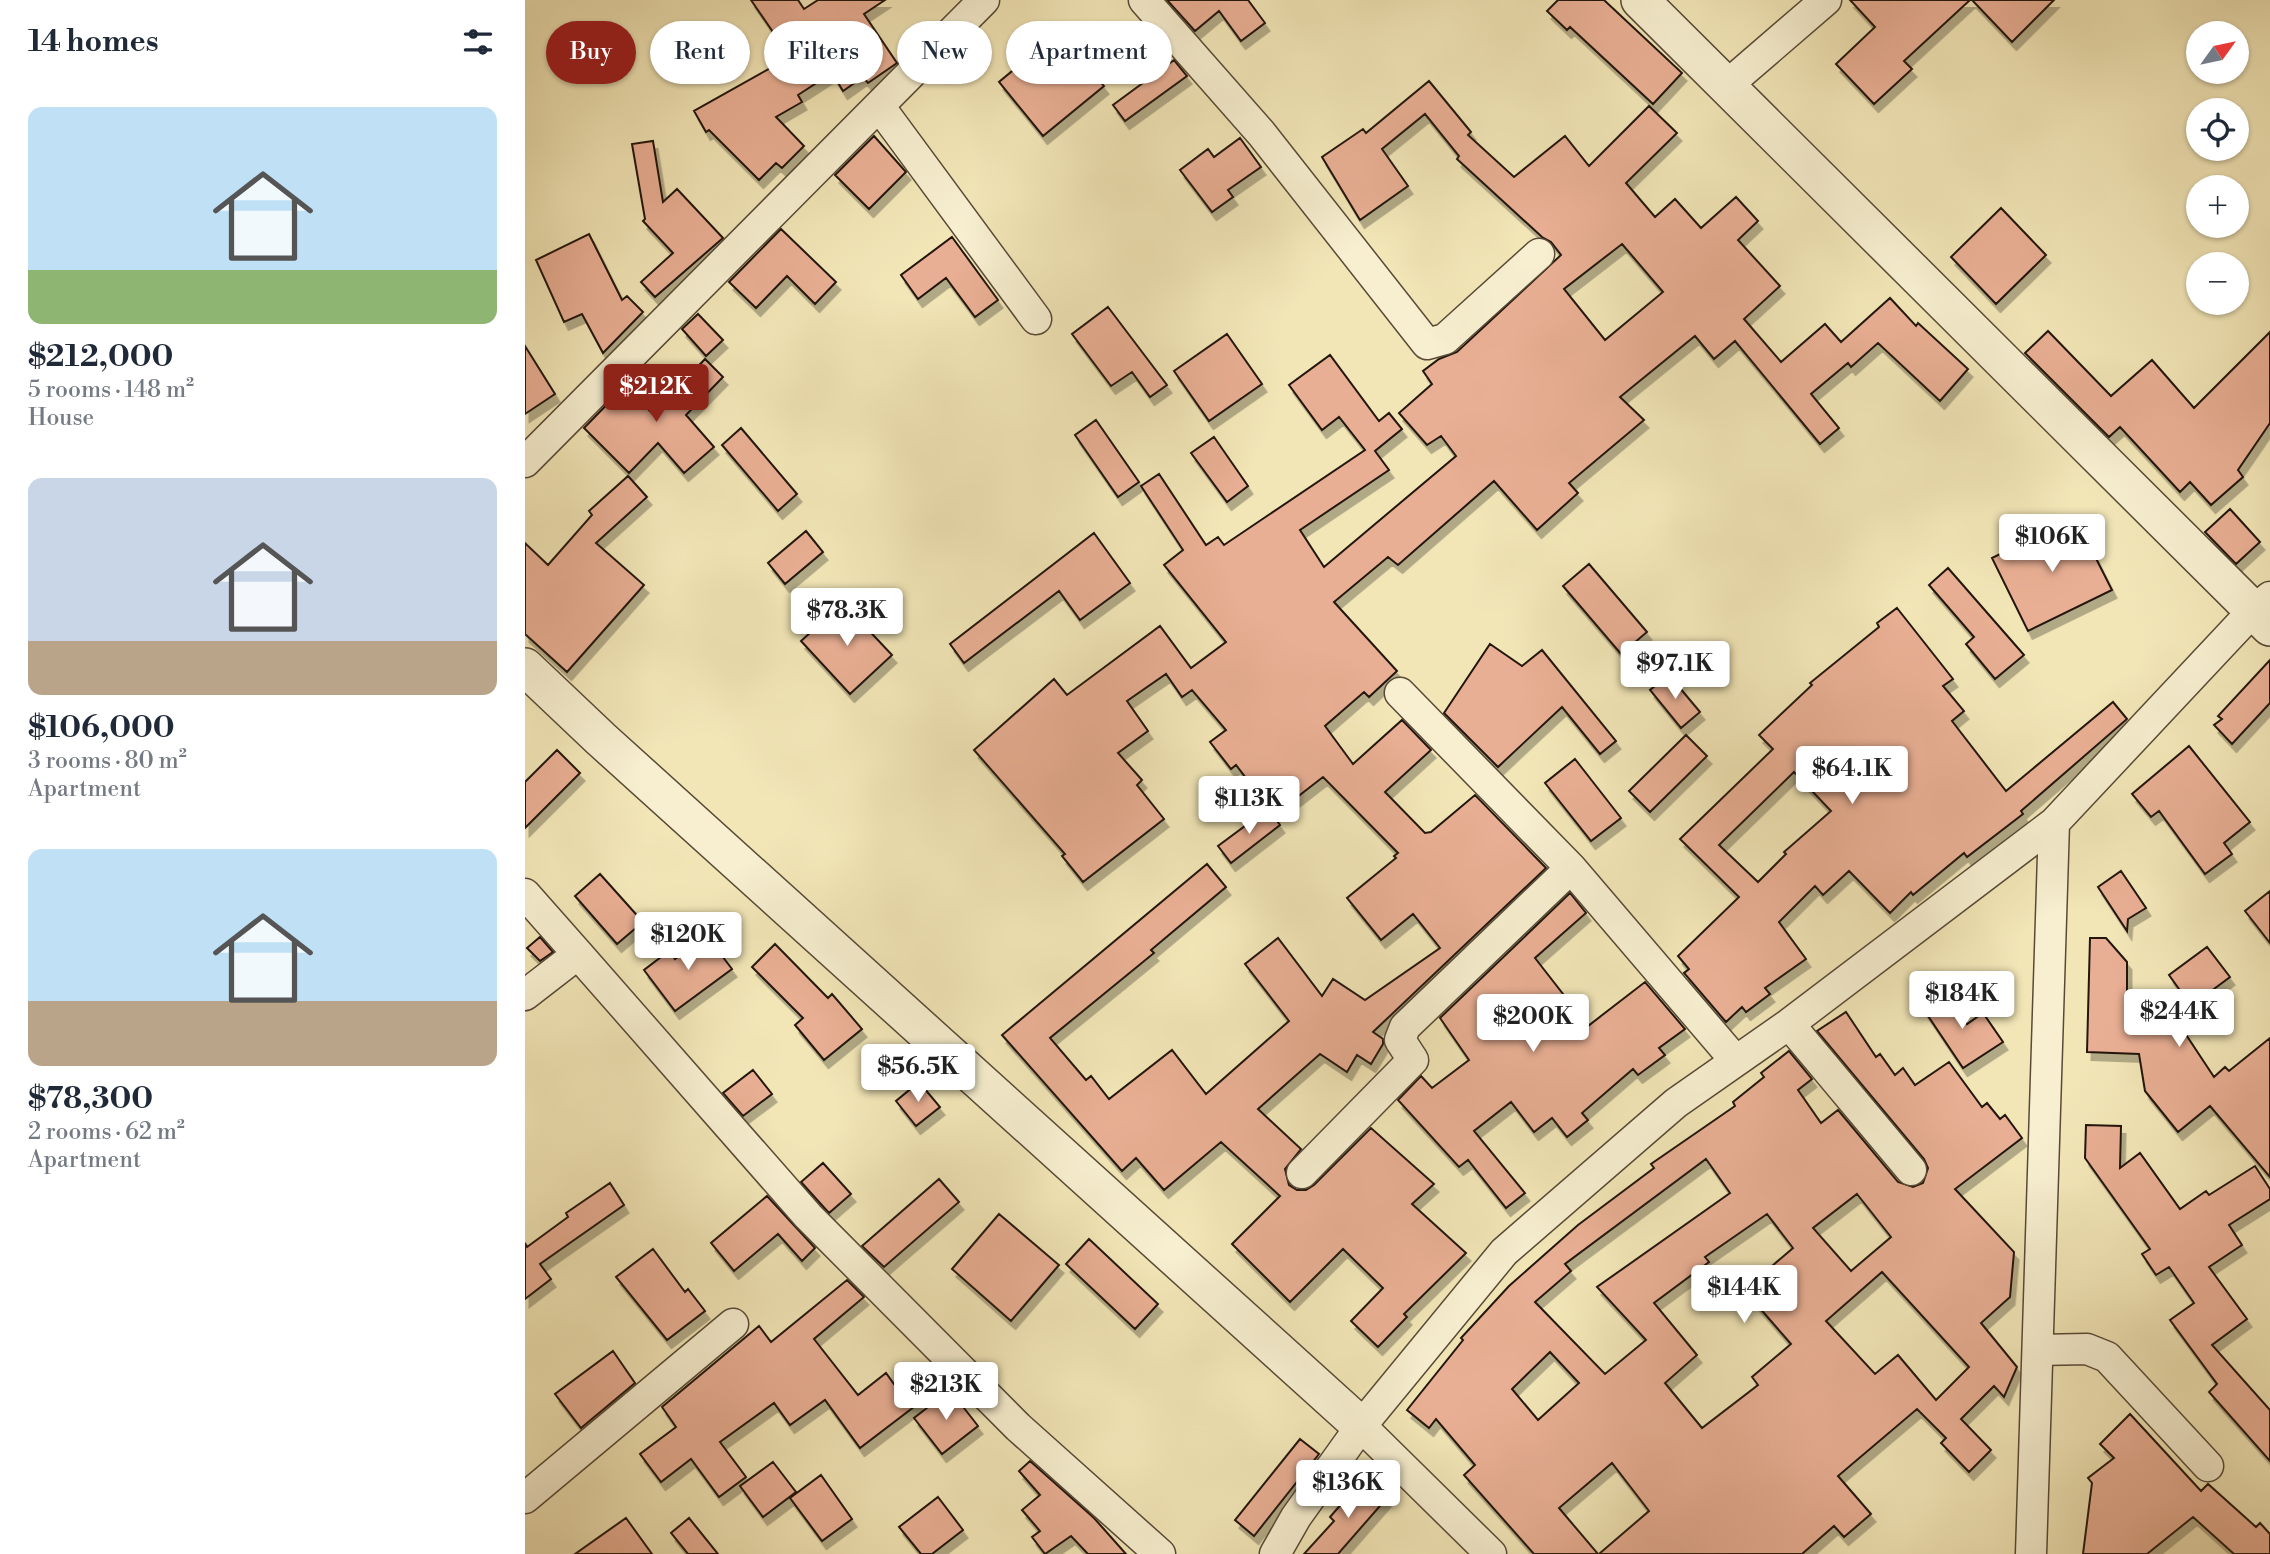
<!DOCTYPE html>
<html lang="en">
<head>
<meta charset="utf-8">
<style>
  :root { --surface:#fff; --page:#f2f2f3; --text:#1f2937; --muted:#747a83; --accent:#8f2418 }
  body { margin:0; font-family:"Libre Bodoni",serif; background:var(--page); color:var(--text); height:100vh; display:flex; flex-direction:column; font-size:26px; white-space:nowrap }
  * { box-sizing:border-box; margin:0 }
  p { font-size:23px; color:var(--muted) }
  .icon { flex:none; width:38px; height:38px; fill:none; stroke:currentColor; stroke-width:2; stroke-linecap:round; stroke-linejoin:round }
  .map { position:relative; flex:1; overflow:hidden }
  .details { display:flex; flex-direction:column; background:var(--surface); width:525px }
  .details>* { flex:none }
  .guide { position:absolute; left:21px; top:21px; width:665px; height:63px; display:flex; gap:14px }
  .needle { width:46px; rotate:57deg }
  .buttons { position:absolute; left:1661px; top:21px; display:grid; gap:14px }
  .buttons a { display:grid; place-items:center; width:63px; height:63px; border-radius:50%; background:var(--surface); box-shadow:0 2px 5px #0004; font-size:35px }
  .price { position:absolute; translate:-50% -60px; padding:0 16px; border-radius:7px; background:#fff; color:#222; font-size:23px; line-height:46px; filter:drop-shadow(0 2px 4px #0008) }
  .price::after { content:''; position:absolute; left:50%; top:42px; width:21px; height:16px; margin-left:-10px; background:inherit; clip-path:polygon(0 0,100% 0,50% 100%) }
  .price.current { background:var(--accent); color:#fff }
  ul { padding:0; list-style:none }
  li { display:grid; align-content:center; gap:14px; height:371px; padding:0 28px }
  li span { display:grid; place-items:center; height:217px; border-radius:14px; color:#555 }
  li>.icon { margin-inline-start:auto }
  span .icon { width:126px; height:126px; fill:#fffc; stroke-width:1 }
  li b { font-size:30px }
  h2 { display:flex; justify-content:space-between; align-items:center; height:84px; padding:0 28px; font-size:30px }
  .pill { padding:0 24px; border-radius:32px; background:var(--surface); box-shadow:0 2px 5px #0004; font-size:24px; line-height:63px }
  .pill.current { background:var(--accent); color:#fff }
  main { display:flex; flex:1; min-height:0 }
  .map>svg:first-child { display:block }
  .building { fill:#e9af94; stroke:#24160c; stroke-width:2; fill-rule:evenodd; filter:url(#shadow) }
  .lines { fill:none; stroke-linecap:round; stroke-linejoin:round }
  .minor-casing { stroke:#584a37; stroke-width:33 }
  .tertiary-casing { stroke:#584a37; stroke-width:40 }
  .minor { stroke:#f7efd0; stroke-width:30 }
  .tertiary { stroke:#f7efd0; stroke-width:37 }
</style>
</head>
<body>
<main>
<section class="details">
<h2>14 homes<svg class="icon" aria-label="filters" viewBox="0 0 24 24"><path d="M4 7h16M4 17h16"/><circle cx="9" cy="7" r="2"/><circle cx="15" cy="17" r="2"/></svg></h2>
<ul>
<li><span style="background:linear-gradient(#bfe0f5 75%,#8fb573 0)"><svg class="icon" aria-label="home" viewBox="0 0 24 24"><path d="M3 11l9-7 9 7M6 9v11h12V9"/></svg></span><div><b>$212,000</b><p>5 rooms · 148 m²</p><p>House</p></div></li>
<li><span style="background:linear-gradient(#c9d6e8 75%,#b9a48a 0)"><svg class="icon" aria-label="home" viewBox="0 0 24 24"><path d="M3 11l9-7 9 7M6 9v11h12V9"/></svg></span><div><b>$106,000</b><p>3 rooms · 80 m²</p><p>Apartment</p></div></li>
<li><span style="background:linear-gradient(#bfe0f5 70%,#b9a48a 0)"><svg class="icon" aria-label="home" viewBox="0 0 24 24"><path d="M3 11l9-7 9 7M6 9v11h12V9"/></svg></span><div><b>$78,300</b><p>2 rooms · 62 m²</p><p>Apartment</p></div></li>
</ul>
</section>
<div class="map">
<svg width="1745" height="1554" viewBox="0 0 1745 1554">
  <defs>
    <filter id="shadow"><feDropShadow dx="4.5" dy="8" stdDeviation="0" flood-color="#0004"/></filter>
  </defs>
  <rect width="100%" height="100%" fill="#f2e6b7"/>
  <filter id="stains"><feTurbulence type="fractalNoise" baseFrequency=".00286" numOctaves="4"/><feColorMatrix values="0 0 0 0 .2 0 0 0 0 .09 0 0 0 0 .02 0 0 0 .5 -.17"/></filter>
  <radialGradient id="worn" r=".72"><stop offset=".6" stop-color="#630" stop-opacity="0"/><stop offset="1" stop-color="#630" stop-opacity=".3"/></radialGradient>
  <path class="building" d="M 226,0 L 273,0 L 279,9 L 293,0 L 360,0 L 339,14 L 372,63 L 343,83 L 338,77 L 318,91 L 307,73 L 273,95 L 277,102 L 251,117 L 279,146 L 257,168 L 251,163 L 234,180 L 184,130 L 181,132 L 169,111 L 265,57 Z
    M 642,0 L 723,0 L 740,23 L 716,41 L 694,11 L 670,31 Z
    M 1033,0 L 1079,0 L 1157,73 L 1128,104 L 1045,27 L 1042,30 L 1022,11 Z
    M 1325,0 L 1445,0 L 1379,61 L 1387,69 L 1349,104 L 1311,64 L 1350,27 Z
    M 1447,0 L 1529,0 L 1487,42 Z
    M 534,32 L 579,86 L 518,136 L 474,82 Z
    M 649,60 L 662,76 L 600,121 L 588,105 Z
    M 904,81 L 946,132 L 943,135 L 989,177 L 1040,136 L 1064,166 L 1124,106 L 1152,133 L 1101,183 L 1130,217 L 1150,199 L 1176,228 L 1211,197 L 1233,221 L 1213,240 L 1255,286 L 1219,319 L 1256,362 L 1300,324 L 1316,342 L 1365,298 L 1391,326 L 1393,323 L 1443,369 L 1415,401 L 1353,343 L 1326,367 L 1323,363 L 1286,394 L 1314,428 L 1295,444 L 1210,341 L 1189,359 L 1170,336 L 1095,397 L 1119,420 L 1044,483 L 1053,493 L 1012,530 L 969,481 L 873,565 L 863,557 L 809,602 L 872,671 L 844,697 L 839,692 L 800,726 L 828,764 L 877,720 L 906,750 L 860,792 L 900,833 L 906,832 L 950,795 L 1021,868 L 848,1032 L 858,1039 L 858,1044 L 846,1064 L 832,1055 L 822,1072 L 795,1054 L 733,1109 L 776,1149 L 760,1169 L 764,1185 L 772,1190 L 781,1190 L 789,1185 L 846,1128 L 909,1184 L 887,1204 L 941,1253 L 879,1314 L 882,1317 L 853,1347 L 826,1321 L 858,1288 L 818,1249 L 765,1302 L 707,1244 L 755,1196 L 696,1142 L 639,1190 L 611,1158 L 597,1171 L 477,1035 L 682,864 L 701,887 L 626,950 L 629,953 L 525,1038 L 561,1080 L 566,1076 L 584,1099 L 647,1050 L 681,1094 L 764,1021 L 720,964 L 753,938 L 797,996 L 808,979 L 840,1000 L 915,948 L 888,914 L 856,940 L 822,898 L 871,858 L 869,856 L 873,853 L 798,777 L 749,815 L 711,765 L 706,769 L 685,742 L 701,730 L 667,690 L 657,697 L 641,674 L 602,701 L 623,731 L 593,753 L 617,780 L 612,785 L 639,819 L 558,882 L 537,856 L 540,854 L 449,750 L 529,679 L 542,695 L 635,626 L 666,668 L 701,642 L 639,565 L 658,550 L 616,486 L 634,474 L 681,545 L 693,537 L 699,545 L 840,450 L 814,417 L 797,430 L 764,385 L 805,355 L 854,421 L 864,413 L 877,429 L 850,451 L 864,470 L 775,530 L 799,567 L 931,456 L 916,436 L 902,445 L 874,413 L 907,384 L 898,371 L 914,359 L 932,352 L 1036,255 L 1026,242 L 1017,237 L 932,159 L 934,156 L 900,114 L 857,149 L 883,186 L 835,220 L 797,157 L 838,129 L 841,133 ZM 1097,244 L 1138,292 L 1080,340 L 1039,289 Z
    M 349,136 L 381,172 L 344,209 L 310,175 Z
    M 715,138 L 736,167 L 703,190 L 708,197 L 687,212 L 655,170 L 683,149 L 689,157 Z
    M 128,141 L 138,202 L 152,189 L 198,238 L 130,297 L 116,282 L 148,253 L 118,221 L 120,219 L 107,144 Z
    M 1476,208 L 1521,255 L 1471,304 L 1426,257 Z
    M 256,229 L 311,282 L 290,304 L 262,276 L 231,308 L 204,282 Z
    M 64,234 L 97,300 L 102,296 L 118,312 L 78,353 L 57,314 L 39,322 L 11,260 Z
    M 427,237 L 473,300 L 450,317 L 421,278 L 393,299 L 376,275 Z
    M 583,307 L 642,385 L 625,397 L 607,372 L 586,386 L 547,334 Z
    M 173,314 L 198,340 L 181,356 L 157,329 Z
    M 1523,331 L 1586,396 L 1627,360 L 1669,408 L 1745,332 L 1745,423 L 1713,470 L 1718,477 L 1686,505 L 1665,482 L 1655,492 L 1595,427 L 1584,437 L 1500,353 Z
    M 702,334 L 737,384 L 684,421 L 649,371 Z
    M 0,346 L 30,394 L 0,414 Z
    M 180,359 L 198,377 L 161,415 L 189,447 L 159,473 L 133,443 L 104,473 L 59,428 L 100,386 L 128,414 Z
    M 571,420 L 614,482 L 593,497 L 550,435 Z
    M 216,428 L 272,494 L 253,511 L 197,445 Z
    M 689,437 L 723,486 L 702,502 L 666,453 Z
    M 103,476 L 122,497 L 71,543 L 119,585 L 42,672 L 0,634 L 0,543 L 23,565 L 67,515 L 64,511 Z
    M 1705,509 L 1735,542 L 1711,564 L 1680,532 Z
    M 1550,517 L 1587,590 L 1503,631 L 1467,558 Z
    M 281,531 L 298,552 L 260,584 L 243,563 Z
    M 569,533 L 605,583 L 555,620 L 534,591 L 439,663 L 425,644 Z
    M 1064,564 L 1122,632 L 1096,654 L 1038,586 Z
    M 1423,568 L 1499,655 L 1470,679 L 1441,644 L 1449,637 L 1404,585 Z
    M 318,603 L 367,655 L 325,694 L 276,641 Z
    M 1372,608 L 1428,679 L 1418,686 L 1439,711 L 1427,721 L 1481,791 L 1588,702 L 1602,719 L 1496,811 L 1498,814 L 1442,857 L 1439,853 L 1388,895 L 1386,892 L 1365,913 L 1324,871 L 1298,895 L 1290,886 L 1254,922 L 1281,959 L 1240,988 L 1245,994 L 1221,1012 L 1217,1007 L 1201,1022 L 1159,973 L 1164,969 L 1153,956 L 1214,897 L 1155,839 L 1248,749 L 1234,735 L 1287,685 L 1285,683 L 1354,627 L 1352,623 ZM 1269,772 L 1306,811 L 1259,852 L 1261,854 L 1233,882 L 1194,845 Z
    M 965,644 L 997,666 L 1017,650 L 1091,741 L 1075,754 L 1037,707 L 973,767 L 919,713 Z
    M 1745,660 L 1745,703 L 1707,744 L 1689,725 L 1697,719 L 1693,716 Z
    M 1144,675 L 1175,712 L 1156,728 L 1125,690 Z
    M 1161,735 L 1182,756 L 1125,812 L 1104,791 Z
    M 1664,746 L 1725,822 L 1699,843 L 1707,854 L 1680,874 L 1634,811 L 1626,817 L 1607,794 Z
    M 32,750 L 55,773 L 0,828 L 0,782 Z
    M 1050,759 L 1096,818 L 1066,841 L 1020,783 Z
    M 743,809 L 755,825 L 706,863 L 693,846 Z
    M 1596,871 L 1621,908 L 1603,919 L 1602,931 L 1573,887 Z
    M 75,874 L 118,922 L 92,944 L 50,896 Z
    M 1745,891 L 1745,943 L 1720,911 Z
    M 1045,893 L 1061,913 L 1010,958 L 1063,1026 L 1120,982 L 1160,1029 L 1134,1048 L 1140,1055 L 1113,1075 L 1108,1069 L 1057,1113 L 1063,1120 L 1042,1137 L 1027,1118 L 1009,1132 L 986,1102 L 949,1131 L 1000,1193 L 981,1208 L 943,1160 L 934,1167 L 873,1100 L 896,1076 L 907,1088 L 944,1060 L 915,1018 Z
    M 181,935 L 207,969 L 150,1011 L 119,970 L 144,951 L 150,959 Z
    M 15,937 L 28,952 L 15,961 L 2,948 Z
    M 1565,938 L 1581,938 L 1602,962 L 1602,1007 L 1659,996 L 1644,975 L 1682,947 L 1705,977 L 1650,1018 L 1689,1077 L 1700,1067 L 1704,1071 L 1745,1038 L 1745,1177 L 1685,1106 L 1653,1132 L 1620,1091 L 1614,1054 L 1562,1052 Z
    M 250,944 L 303,998 L 307,994 L 337,1029 L 299,1060 L 270,1025 L 278,1018 L 227,967 Z
    M 1419,992 L 1442,1024 L 1458,1013 L 1478,1042 L 1438,1068 L 1397,1007 Z
    M 1321,1012 L 1351,1057 L 1355,1054 L 1370,1075 L 1378,1068 L 1390,1085 L 1424,1062 L 1457,1107 L 1462,1103 L 1475,1119 L 1480,1115 L 1497,1138 L 1430,1189 L 1489,1252 L 1485,1297 L 1456,1323 L 1492,1367 L 1479,1397 L 1469,1386 L 1436,1419 L 1466,1450 L 1444,1472 L 1416,1443 L 1421,1438 L 1392,1409 L 1313,1476 L 1346,1514 L 1319,1537 L 1309,1526 L 1277,1554 L 1074,1554 L 1124,1511 L 1087,1463 L 1034,1508 L 1073,1554 L 1009,1554 L 939,1475 L 950,1465 L 911,1419 L 904,1428 L 882,1410 L 938,1340 L 936,1338 L 984,1286 L 1053,1225 L 1129,1168 L 1126,1164 L 1210,1106 L 1208,1102 L 1239,1077 L 1236,1073 L 1264,1051 L 1287,1079 L 1273,1090 L 1296,1123 L 1313,1110 L 1373,1182 L 1388,1187 L 1398,1183 L 1403,1168 L 1399,1159 L 1292,1031 ZM 1181,1159 L 1205,1193 L 1072,1287 L 1121,1340 L 1080,1374 L 1010,1302 L 1046,1271 L 1040,1264 ZM 1332,1194 L 1366,1237 L 1326,1271 L 1288,1228 ZM 1242,1214 L 1268,1248 L 1219,1290 L 1266,1344 L 1227,1377 L 1233,1385 L 1177,1428 L 1140,1383 L 1172,1355 L 1129,1303 L 1184,1262 L 1180,1257 ZM 1357,1272 L 1444,1367 L 1411,1400 L 1373,1355 L 1350,1374 L 1301,1321 ZM 1025,1352 L 1054,1383 L 1013,1420 L 987,1389 Z
    M 228,1070 L 247,1094 L 218,1116 L 198,1093 Z
    M 394,1082 L 415,1107 L 391,1126 L 371,1101 Z
    M 1561,1125 L 1596,1126 L 1595,1168 L 1615,1153 L 1655,1209 L 1681,1191 L 1684,1195 L 1730,1166 L 1745,1189 L 1745,1199 L 1704,1225 L 1717,1245 L 1684,1267 L 1722,1319 L 1687,1345 L 1745,1410 L 1745,1461 L 1684,1392 L 1692,1384 L 1645,1320 L 1669,1303 L 1644,1267 L 1631,1275 L 1617,1254 L 1625,1249 L 1560,1158 Z
    M 298,1163 L 326,1194 L 304,1213 L 276,1182 Z
    M 414,1179 L 434,1202 L 359,1267 L 337,1246 Z
    M 85,1183 L 99,1205 L 15,1264 L 26,1279 L 0,1299 L 0,1243 L 2,1247 L 43,1217 L 41,1213 Z
    M 242,1196 L 290,1248 L 277,1261 L 253,1234 L 209,1271 L 186,1243 Z
    M 474,1214 L 534,1265 L 486,1321 L 427,1269 Z
    M 564,1239 L 633,1304 L 610,1329 L 541,1264 Z
    M 128,1249 L 160,1292 L 163,1289 L 180,1311 L 142,1340 L 91,1277 Z
    M 322,1280 L 339,1297 L 289,1339 L 333,1395 L 361,1373 L 369,1384 L 376,1379 L 394,1403 L 335,1448 L 300,1400 L 265,1425 L 249,1403 L 195,1442 L 221,1477 L 194,1497 L 166,1459 L 136,1482 L 115,1454 L 151,1427 L 137,1407 L 234,1326 L 246,1342 Z
    M 88,1351 L 110,1383 L 56,1428 L 30,1394 Z
    M 425,1390 L 453,1426 L 417,1454 L 389,1418 Z
    M 1605,1414 L 1676,1491 L 1683,1484 L 1731,1527 L 1735,1523 L 1745,1534 L 1745,1554 L 1709,1554 L 1668,1517 L 1622,1554 L 1558,1554 L 1567,1483 L 1563,1478 L 1589,1458 L 1575,1444 Z
    M 775,1439 L 794,1454 L 729,1536 L 710,1520 Z
    M 505,1461 L 569,1518 L 601,1554 L 563,1554 L 546,1536 L 520,1554 L 507,1537 L 515,1531 L 497,1510 L 515,1495 L 494,1471 Z
    M 248,1462 L 271,1492 L 238,1517 L 215,1486 Z
    M 296,1475 L 327,1519 L 297,1541 L 265,1498 Z
    M 838,1479 L 861,1499 L 813,1554 L 779,1554 L 809,1521 L 805,1517 Z
    M 413,1497 L 438,1530 L 407,1554 L 396,1554 L 374,1527 Z
    M 101,1518 L 127,1554 L 50,1554 Z
    M 164,1518 L 193,1554 L 163,1554 L 146,1533 Z"/>
  <g class="lines">
    <g class="minor-casing">
      <path id="minor" d="M 619,0 L 736,133 L 902,344 L 920,339 L 1014,254
        M 1200,87 L 1301,0
        M 354,106 L 511,319
        M 0,462 L 459,0
        M 875,693 L 1046,868 L 1210,1060
        M 0,894 L 53,954
        M 0,995 L 53,954 L 283,1216 L 493,1427 L 635,1554
        M 1264,1024 L 1386,1170
        M 777,1173 L 888,1060 L 875,1040 L 880,1027 L 1046,868
        M 1513,1350 L 1562,1349 L 1582,1357 L 1683,1466
        M 0,1498 L 208,1324
        M 750,1554 L 771,1517 L 836,1426
        M 966,1554 L 836,1426 L 979,1252 L 1151,1103 L 1264,1024 L 1529,823
        M 1506,1554 L 1529,823 L 1727,612 L 1745,597"/>
    </g>
    <g class="tertiary-casing">
      <path id="tertiary" d="M 1115,0 L 1745,627
        M 0,667 L 76,739 L 836,1426"/>
    </g>
    <use href="#minor" class="minor"/>
    <use href="#tertiary" class="tertiary"/>
  </g>
  <rect width="100%" height="100%" filter="url(#stains)"/>
  <rect width="100%" height="100%" fill="url(#worn)"/>
</svg>
<div class="buttons">
<a><svg class="needle" viewBox="-14 -14 28 28"><path d="M0-13l5 13h-10z" fill="#e53935"/><path d="M0 13l5-13h-10z" fill="#747a83"/></svg></a>
<a><svg class="icon" aria-label="locate" viewBox="0 0 24 24"><circle cx="12" cy="12" r="6"/><path d="M12 2v4M12 18v4M2 12h4M18 12h4"/></svg></a>
<a>+</a>
<a>−</a>
</div>
<b class="price current" style="left:131px;top:424px">$212K</b>
<b class="price" style="left:1527px;top:574px">$106K</b>
<b class="price" style="left:322px;top:648px">$78.3K</b>
<b class="price" style="left:1150px;top:701px">$97.1K</b>
<b class="price" style="left:1327px;top:806px">$64.1K</b>
<b class="price" style="left:724px;top:836px">$113K</b>
<b class="price" style="left:163px;top:972px">$120K</b>
<b class="price" style="left:1437px;top:1031px">$184K</b>
<b class="price" style="left:1654px;top:1049px">$244K</b>
<b class="price" style="left:1008px;top:1054px">$200K</b>
<b class="price" style="left:393px;top:1104px">$56.5K</b>
<b class="price" style="left:1219px;top:1325px">$144K</b>
<b class="price" style="left:421px;top:1422px">$213K</b>
<b class="price" style="left:823px;top:1520px">$136K</b>
<div class="guide">
<a class="pill current">Buy</a>
<a class="pill">Rent</a>
<a class="pill">Filters</a>
<a class="pill">New</a>
<a class="pill">Apartment</a>
</div>
</div>
</main>
</body>
</html>
